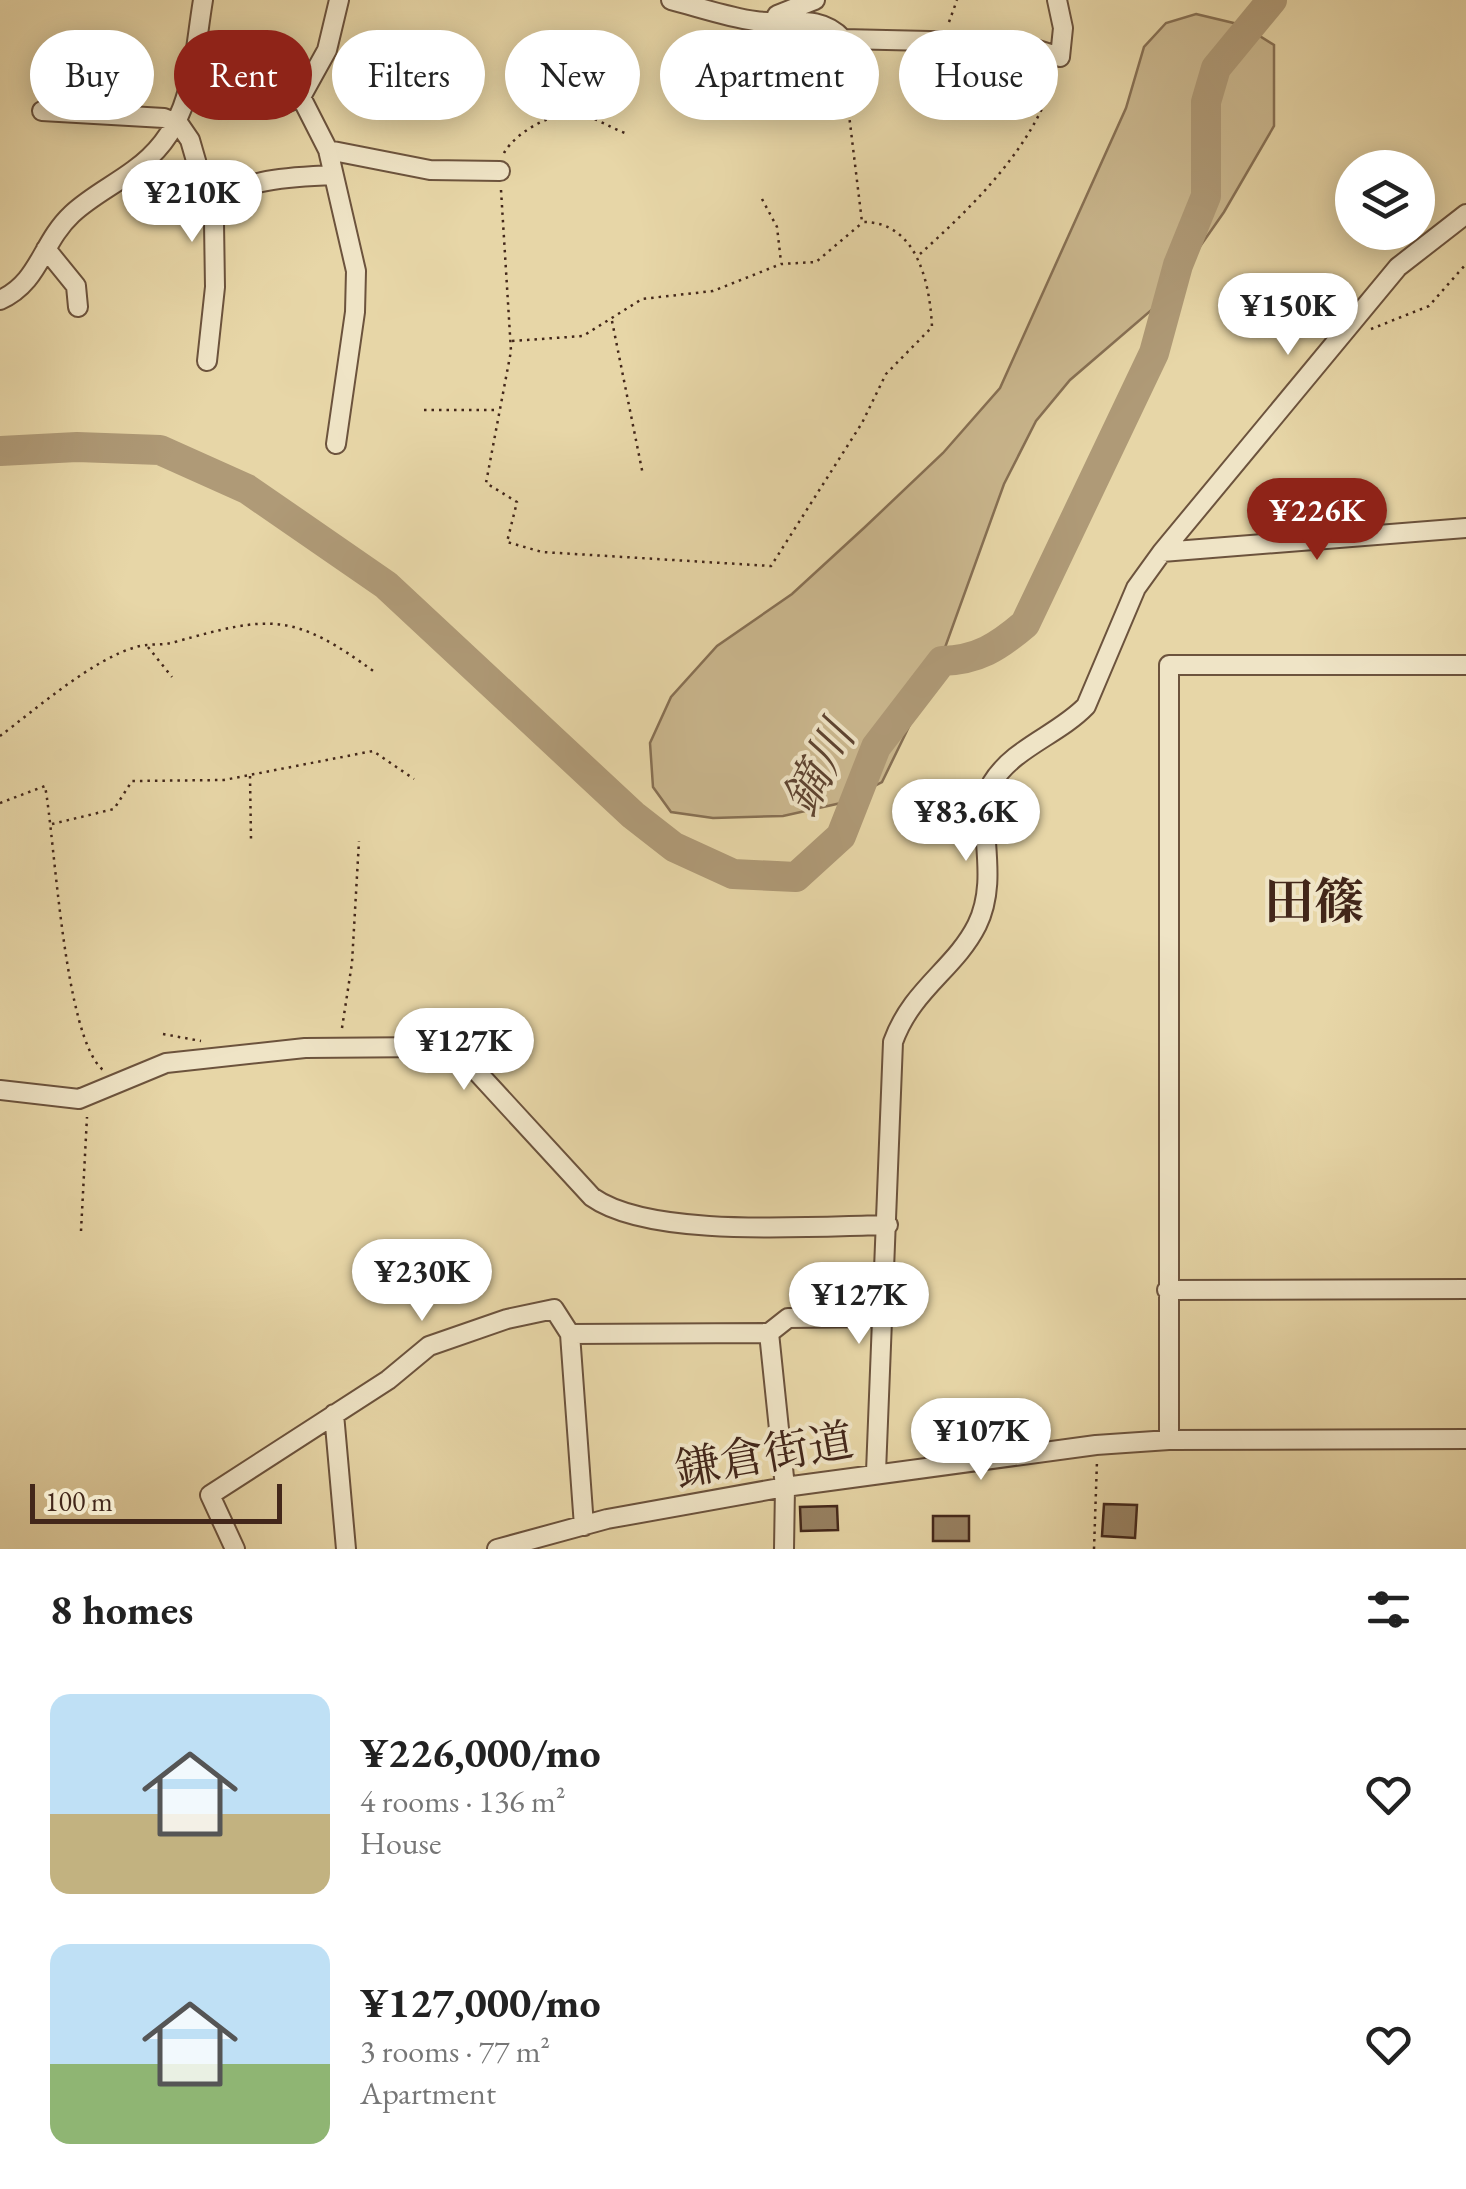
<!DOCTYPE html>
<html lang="en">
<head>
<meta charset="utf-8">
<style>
  :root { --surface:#fff; --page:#f6f6f6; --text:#222; --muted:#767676; --accent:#8f2418 }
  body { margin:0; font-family:"EB Garamond","Noto Serif JP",serif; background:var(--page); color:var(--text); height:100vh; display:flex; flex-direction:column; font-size:38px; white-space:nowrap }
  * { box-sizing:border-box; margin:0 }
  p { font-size:32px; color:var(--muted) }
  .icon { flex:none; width:55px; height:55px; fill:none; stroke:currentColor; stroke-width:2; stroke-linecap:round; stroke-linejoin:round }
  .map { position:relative; height:1549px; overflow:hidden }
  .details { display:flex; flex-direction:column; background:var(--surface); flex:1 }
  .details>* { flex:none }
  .top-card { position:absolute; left:30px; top:30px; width:1408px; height:90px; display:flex; gap:20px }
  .buttons { position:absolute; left:1335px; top:150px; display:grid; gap:20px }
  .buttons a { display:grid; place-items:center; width:100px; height:100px; border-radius:50%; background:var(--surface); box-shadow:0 5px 25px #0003; font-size:50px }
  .scale { position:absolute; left:30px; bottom:25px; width:252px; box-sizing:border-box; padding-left:10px; border:5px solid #43271a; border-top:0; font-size:28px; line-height:35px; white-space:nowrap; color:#43271a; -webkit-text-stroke:8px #efe4c6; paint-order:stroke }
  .price { position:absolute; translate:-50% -85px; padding:0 22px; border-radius:35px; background:#fff; color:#222; font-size:32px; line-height:65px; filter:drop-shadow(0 2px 5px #0008) }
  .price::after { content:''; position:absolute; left:50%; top:60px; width:30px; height:22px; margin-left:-15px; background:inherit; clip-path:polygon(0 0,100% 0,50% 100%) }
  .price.on { background:var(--accent); color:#fff }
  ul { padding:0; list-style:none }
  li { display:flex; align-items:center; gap:30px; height:250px; padding:0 50px }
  li span { display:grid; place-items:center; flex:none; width:280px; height:200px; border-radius:20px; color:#555 }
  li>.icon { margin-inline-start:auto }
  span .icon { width:120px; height:120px; fill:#fffc; stroke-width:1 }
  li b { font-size:42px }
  h2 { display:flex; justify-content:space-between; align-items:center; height:120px; padding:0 50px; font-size:42px }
  .chip { padding:0 35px; border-radius:45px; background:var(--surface); box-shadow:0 5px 25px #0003; font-size:35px; line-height:90px }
  .chip.on { background:var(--accent); color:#fff }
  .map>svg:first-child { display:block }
  .green { fill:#cbb88f; stroke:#877054; stroke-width:2.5 }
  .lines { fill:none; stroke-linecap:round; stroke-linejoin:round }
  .river { stroke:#af9a77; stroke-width:30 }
  .building { fill:#988263; stroke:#43271a; stroke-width:2.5 }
  .minor-casing { stroke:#6c533d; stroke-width:22 }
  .path { stroke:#43271a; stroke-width:2.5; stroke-dasharray:2.5 5; stroke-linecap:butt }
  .minor { stroke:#efe4c6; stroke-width:18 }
  .labels { text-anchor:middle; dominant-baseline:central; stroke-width:8; stroke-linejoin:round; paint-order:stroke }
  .street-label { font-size:45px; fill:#43271a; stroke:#efe4c6 }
  .water-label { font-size:48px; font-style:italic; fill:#5e4431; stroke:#efe4c6 }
  .quarter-label { font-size:50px; font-weight:bold; fill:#43271a; stroke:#efe4c6 }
</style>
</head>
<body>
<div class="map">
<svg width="1466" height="1549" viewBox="0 0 1466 1549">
  <rect width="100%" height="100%" fill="#e7d6a7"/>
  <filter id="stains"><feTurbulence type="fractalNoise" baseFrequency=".002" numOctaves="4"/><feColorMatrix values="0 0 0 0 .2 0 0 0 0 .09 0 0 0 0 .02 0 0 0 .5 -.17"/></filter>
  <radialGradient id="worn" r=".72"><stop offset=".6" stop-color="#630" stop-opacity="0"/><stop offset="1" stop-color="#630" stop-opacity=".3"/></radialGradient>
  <path class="green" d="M 1196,14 L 1242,25 L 1274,45 L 1274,126 L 1224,212 L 1162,301 L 1070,380 L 1036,421 L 1004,484 L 938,667 L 882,782 L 841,803 L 783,816 L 713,818 L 671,812 L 653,787 L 650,743 L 671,697 L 717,646 L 792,594 L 865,527 L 943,453 L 1000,388 L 1126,108 L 1144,47 L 1166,23 Z"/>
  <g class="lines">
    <path class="river" d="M 0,451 L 77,447 L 160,450 L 247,489 L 386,585 L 633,815 L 674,847 L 733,874 L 796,877 L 841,836 L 876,747 L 942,661 C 978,660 998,647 1025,624 L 1154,353 L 1178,265 L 1206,196 L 1206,102 L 1216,68 L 1272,0"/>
  </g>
  <path class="building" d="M 1104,1504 L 1137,1505 L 1135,1538 L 1102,1536 Z
    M 837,1506 L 838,1530 L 801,1531 L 800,1507 Z
    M 933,1516 L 969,1516 L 969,1541 L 933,1541 Z"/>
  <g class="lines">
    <g class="minor-casing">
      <path id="minor" d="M 671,0 C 698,7 727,17 755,21 C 787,26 818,12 843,39 L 1016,43 L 1060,57 L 1063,28 L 1057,0
        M 777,15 L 815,0
        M 190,93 L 283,104 L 301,97 L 327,50 L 339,0
        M 301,97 L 328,150 L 356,271 L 355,312 L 336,444
        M 42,111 L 164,118 L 179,124 L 190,140 L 214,223 L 215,287 L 207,361
        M 328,150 L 430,170 L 500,171
        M 210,210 C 237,177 294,177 333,175
        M 46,249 L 76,286 L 78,307
        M 0,300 C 40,282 41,243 72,214 C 90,197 114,185 134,170 C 194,127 192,67 203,0
        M 1162,552 L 1466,528
        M 0,1090 L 79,1099 L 166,1063 L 305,1048 L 432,1047 L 466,1060 L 592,1197 C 651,1239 814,1226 888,1225
        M 1167,1290 L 1466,1289
        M 570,1334 L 584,1526
        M 334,1414 L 346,1549
        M 1169,1440 L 1169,665 L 1466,665
        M 876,1472 L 893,1042 C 912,989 955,969 977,925 C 1002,874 972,816 992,783 C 1013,748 1058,735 1086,706 L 1136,588 L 1162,552 L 1398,267 L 1466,214
        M 235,1549 L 210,1495 L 388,1380 L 429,1346 L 507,1319 L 554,1309 L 570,1334 L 769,1333
        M 497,1549 L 607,1519 L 785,1487 L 1096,1445 L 1169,1440 L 1466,1439
        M 784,1549 L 785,1487 L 769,1333 L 788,1318 L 885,1317"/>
    </g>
    <path class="path" d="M 949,22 L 957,0
      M 504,153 C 517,130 561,106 588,116 C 600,121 612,128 625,133
      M 501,190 L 511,351 L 486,483 L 517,502 L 507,542 L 542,552 L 771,566 L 862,423 L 886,374 L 932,327 C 930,285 918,221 862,222 L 842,57
      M 762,199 L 777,227 L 781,262
      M 920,254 C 973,206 1034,147 1055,75
      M 612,321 L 643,475
      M 1371,329 L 1429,306 L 1466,264
      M 512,341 L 583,336 L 642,299 L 713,291 L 781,264 L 816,262 L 862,223
      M 424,410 L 497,410
      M 148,647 L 172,677
      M 0,736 C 36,709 93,659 136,647 C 148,643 162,646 175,642 C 271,615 293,612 376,673
      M 250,776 L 251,839
      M 0,803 L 45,786 C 55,839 64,1038 103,1070
      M 52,824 L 114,809 L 132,781 L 224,780 L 373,751 L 414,779
      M 342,1028 L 352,963 L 359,841
      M 163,1034 L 201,1041
      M 81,1231 L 87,1117
      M 1094,1549 L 1097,1461"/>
    <use href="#minor" class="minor"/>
  </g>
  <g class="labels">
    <g class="street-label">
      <text transform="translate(764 1454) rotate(-10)">鎌倉街道</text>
    </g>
    <g class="water-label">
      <text transform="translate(818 768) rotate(-62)">鏑川</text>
    </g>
    <g class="quarter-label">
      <text x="1314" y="901">田篠</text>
    </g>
  </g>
  <rect width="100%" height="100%" filter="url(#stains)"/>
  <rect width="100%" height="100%" fill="url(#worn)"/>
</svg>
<div class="buttons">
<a><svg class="icon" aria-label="layers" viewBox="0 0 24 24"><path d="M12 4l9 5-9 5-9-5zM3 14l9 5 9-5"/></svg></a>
</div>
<div class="scale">100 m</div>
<b class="price" style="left:192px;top:245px">¥210K</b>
<b class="price" style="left:1288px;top:358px">¥150K</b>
<b class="price on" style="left:1317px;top:563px">¥226K</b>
<b class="price" style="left:966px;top:864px">¥83.6K</b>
<b class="price" style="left:464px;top:1093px">¥127K</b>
<b class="price" style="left:422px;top:1324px">¥230K</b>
<b class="price" style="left:859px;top:1347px">¥127K</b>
<b class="price" style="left:981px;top:1483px">¥107K</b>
<div class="top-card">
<a class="chip">Buy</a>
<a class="chip on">Rent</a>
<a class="chip">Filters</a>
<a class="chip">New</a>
<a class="chip">Apartment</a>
<a class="chip">House</a>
</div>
</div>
<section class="details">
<h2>8 homes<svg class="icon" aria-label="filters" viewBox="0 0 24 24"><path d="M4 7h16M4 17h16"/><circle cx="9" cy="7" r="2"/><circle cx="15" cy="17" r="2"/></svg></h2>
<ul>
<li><span style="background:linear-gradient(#bfe0f5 60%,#c2b280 0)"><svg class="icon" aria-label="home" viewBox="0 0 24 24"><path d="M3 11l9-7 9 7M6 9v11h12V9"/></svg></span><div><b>¥226,000/mo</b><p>4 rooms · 136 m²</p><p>House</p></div><svg class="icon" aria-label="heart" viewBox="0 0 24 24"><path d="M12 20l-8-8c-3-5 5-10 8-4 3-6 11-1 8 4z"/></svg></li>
<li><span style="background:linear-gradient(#bfe0f5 60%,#8fb573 0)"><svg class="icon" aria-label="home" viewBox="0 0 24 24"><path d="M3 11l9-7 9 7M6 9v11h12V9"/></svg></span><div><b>¥127,000/mo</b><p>3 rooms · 77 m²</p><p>Apartment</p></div><svg class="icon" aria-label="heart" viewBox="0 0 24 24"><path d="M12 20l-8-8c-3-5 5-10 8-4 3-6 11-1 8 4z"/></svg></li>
</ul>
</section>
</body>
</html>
